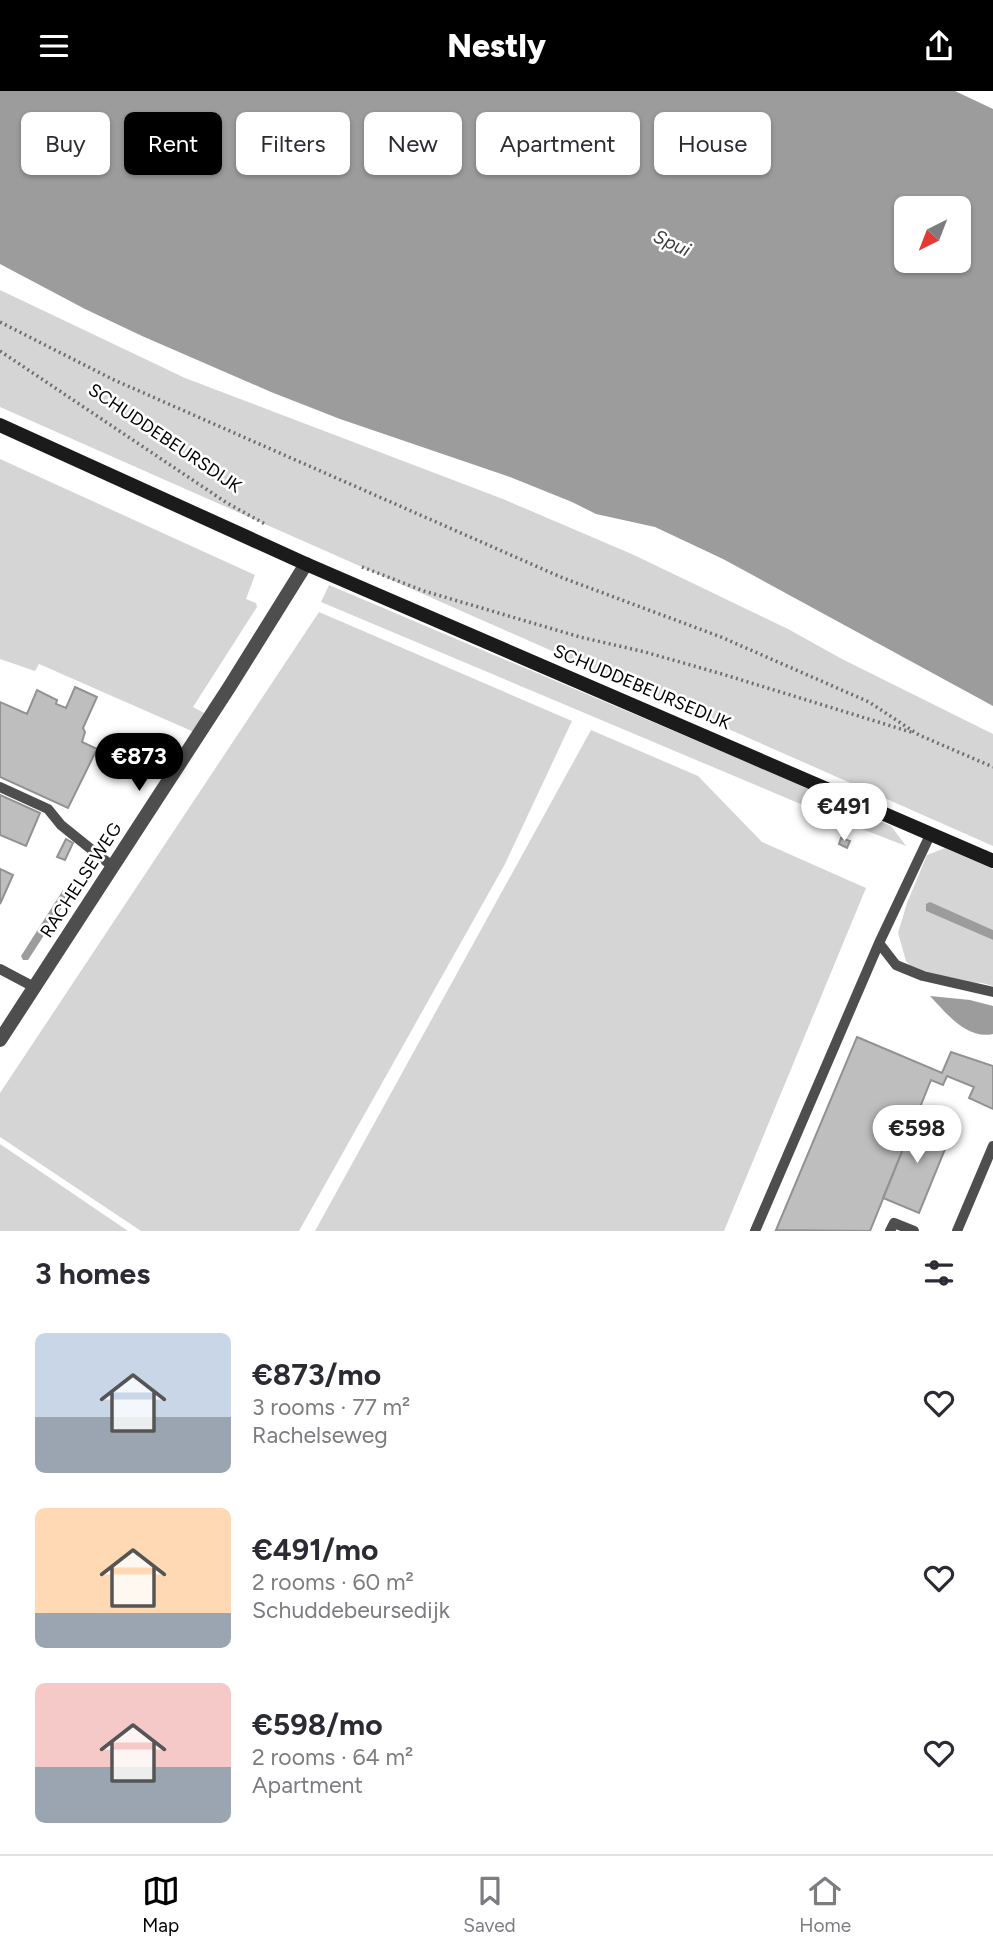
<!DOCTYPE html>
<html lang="en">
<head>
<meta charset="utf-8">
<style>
  :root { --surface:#fff; --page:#f7f7f7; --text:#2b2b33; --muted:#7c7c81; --line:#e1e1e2; --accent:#000 }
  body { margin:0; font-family:Figtree,sans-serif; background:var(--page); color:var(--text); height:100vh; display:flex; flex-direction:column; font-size:26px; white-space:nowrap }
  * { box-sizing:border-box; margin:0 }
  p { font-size:23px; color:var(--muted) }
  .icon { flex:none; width:38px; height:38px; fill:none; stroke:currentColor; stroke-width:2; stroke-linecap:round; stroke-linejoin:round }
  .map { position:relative; height:1140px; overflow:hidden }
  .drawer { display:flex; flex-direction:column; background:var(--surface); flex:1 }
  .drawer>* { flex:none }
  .top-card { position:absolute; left:21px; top:21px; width:952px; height:63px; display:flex; gap:14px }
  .needle { width:46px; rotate:222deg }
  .buttons { position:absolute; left:894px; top:105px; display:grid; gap:14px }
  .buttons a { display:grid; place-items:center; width:77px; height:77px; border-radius:10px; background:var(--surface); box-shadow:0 2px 5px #0004; font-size:35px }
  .price { position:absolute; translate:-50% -60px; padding:0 16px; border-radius:24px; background:#fff; color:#222; font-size:23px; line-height:46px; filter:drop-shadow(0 2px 4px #0008) }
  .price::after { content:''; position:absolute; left:50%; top:42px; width:21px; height:16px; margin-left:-10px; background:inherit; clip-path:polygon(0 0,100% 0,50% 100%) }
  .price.active { background:var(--accent); color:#fff }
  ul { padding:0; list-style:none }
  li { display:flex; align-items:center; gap:21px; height:175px; padding:0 35px }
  li span { display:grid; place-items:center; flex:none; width:196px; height:140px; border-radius:10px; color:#555 }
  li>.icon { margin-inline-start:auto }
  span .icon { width:84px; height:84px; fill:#fffc; stroke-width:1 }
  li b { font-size:30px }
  h2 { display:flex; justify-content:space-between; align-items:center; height:84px; padding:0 35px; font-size:30px }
  .tag { padding:0 24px; border-radius:10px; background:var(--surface); box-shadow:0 2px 5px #0004; font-size:24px; line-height:63px }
  .tag.active { background:var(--accent); color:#fff }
  header { display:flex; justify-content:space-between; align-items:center; height:91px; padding:0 35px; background:var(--accent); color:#fff; font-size:32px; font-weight:800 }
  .dock { display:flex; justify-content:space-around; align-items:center; height:98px; border-top:2px solid var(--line); background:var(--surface); font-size:19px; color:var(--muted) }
  .dock a { display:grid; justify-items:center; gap:4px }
  .dock .active { color:var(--accent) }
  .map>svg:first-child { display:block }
  .green { fill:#d5d5d5 }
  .water { fill:#9c9c9c; fill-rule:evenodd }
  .building { fill:#bebebe; stroke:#929292; stroke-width:2 }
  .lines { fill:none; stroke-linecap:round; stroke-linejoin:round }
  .path { stroke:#707070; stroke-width:3.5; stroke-dasharray:2 3.5; stroke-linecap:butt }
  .lane { stroke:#4e4e4e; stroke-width:10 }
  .street { stroke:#4e4e4e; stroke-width:14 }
  .secondary { stroke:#1b1b1b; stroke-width:14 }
  .labels { text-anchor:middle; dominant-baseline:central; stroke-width:5; stroke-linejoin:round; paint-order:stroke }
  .street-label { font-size:18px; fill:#000; stroke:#fff }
  .water-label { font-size:19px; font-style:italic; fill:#3d3d3d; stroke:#fff }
</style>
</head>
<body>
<header><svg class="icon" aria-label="menu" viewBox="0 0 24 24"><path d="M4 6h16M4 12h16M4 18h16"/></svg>Nestly<svg class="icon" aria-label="share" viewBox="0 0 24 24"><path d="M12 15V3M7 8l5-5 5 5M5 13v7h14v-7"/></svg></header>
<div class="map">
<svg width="993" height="1140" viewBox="0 0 993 1140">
  <rect width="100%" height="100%" fill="#fff"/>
  <path class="green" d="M 0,199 L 185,287 L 503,408 L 634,464 L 788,538 L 842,568 L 993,643 L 993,755 L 0,316 Z
    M 0,368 L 255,484 L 246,508 L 256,512 L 257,516 L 193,616 L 206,623 L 194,641 L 39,573 L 35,580 L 0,568 Z
    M 329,494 L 754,674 L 891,735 L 906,755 L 841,730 L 321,511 Z
    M 319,521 L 572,630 L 505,773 L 299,1140 L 141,1140 L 0,1046 L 0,1002 Z
    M 591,639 L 698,685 L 762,751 L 866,797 L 724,1140 L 315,1140 Z
    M 945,757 L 993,778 L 993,839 L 930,812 L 926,820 L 993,849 L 993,895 L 982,892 L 950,890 L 916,881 L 906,870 L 898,842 L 907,812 L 927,764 Z
    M 0,1053 L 128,1140 L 0,1140 Z"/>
  <path class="water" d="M 0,0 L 955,0 L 993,18 L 993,615 L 723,468 L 655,436 L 596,423 L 572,411 L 510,386 L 340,328 L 271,301 L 142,245 L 85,218 L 0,173 ZM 906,117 L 959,117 L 959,170 L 906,170 Z
    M 63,799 L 72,801 L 28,869 L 23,869 L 21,865 Z
    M 930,811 L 993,839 L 993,849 L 926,820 L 926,813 Z
    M 930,905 L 970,909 L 993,915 L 993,943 C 967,949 946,922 930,905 Z"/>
  <path class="building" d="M 75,596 L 97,606 L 83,637 L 85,641 L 82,651 L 97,658 L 68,717 L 0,686 L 0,611 L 27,623 L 37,599 L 57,609 L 56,613 L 66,617 Z
    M 0,704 L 40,722 L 26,755 L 0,744 Z
    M 841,747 L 850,750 L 847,757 L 839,753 Z
    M 66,748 L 73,752 L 65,769 L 57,766 Z
    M 0,778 L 13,784 L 0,813 Z
    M 857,946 L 942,982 L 951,961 L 993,975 L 993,1018 L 969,1007 L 974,996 L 947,985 L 943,994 L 931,989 L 870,1140 L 776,1139 Z
    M 916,1026 L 952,1041 L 919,1122 L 883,1107 Z"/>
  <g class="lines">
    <path class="path" d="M 0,231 L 112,288 L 563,487 L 721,546 L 869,611 L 919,644 L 993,676
      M 0,260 L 227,412 L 265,433
      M 362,476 L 424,500 L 580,546 L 645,561 L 722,583 L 914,642"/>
    <path class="lane" d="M 0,696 L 48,718 L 61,734 L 112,775
      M 879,852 L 896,874 L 923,885 L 993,901
      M 0,878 L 34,896
      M 755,1140 L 879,852 L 931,742
      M 890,1140 L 894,1132 L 914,1140
      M 957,1140 L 993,1055"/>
    <path class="street" d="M 0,949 L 230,595 L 306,473"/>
    <path class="secondary" d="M 0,334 L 306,473 L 993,770"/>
  </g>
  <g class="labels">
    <g class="street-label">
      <text transform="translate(165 347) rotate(34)">SCHUDDEBEURSDIJK</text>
      <text transform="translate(642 596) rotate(23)">SCHUDDEBEURSEDIJK</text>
      <text transform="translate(81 789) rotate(-57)">RACHELSEWEG</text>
    </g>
    <g class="water-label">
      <text transform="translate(672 152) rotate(25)">Spui</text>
    </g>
  </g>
</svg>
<div class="buttons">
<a><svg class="needle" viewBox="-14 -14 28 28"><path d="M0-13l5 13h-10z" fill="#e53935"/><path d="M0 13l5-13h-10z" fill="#7c7c81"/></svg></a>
</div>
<b class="price active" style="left:139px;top:702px">€873</b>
<b class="price" style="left:844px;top:752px">€491</b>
<b class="price" style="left:917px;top:1074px">€598</b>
<div class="top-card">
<a class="tag">Buy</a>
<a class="tag active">Rent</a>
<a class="tag">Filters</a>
<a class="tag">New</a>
<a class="tag">Apartment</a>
<a class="tag">House</a>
</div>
</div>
<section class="drawer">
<h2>3 homes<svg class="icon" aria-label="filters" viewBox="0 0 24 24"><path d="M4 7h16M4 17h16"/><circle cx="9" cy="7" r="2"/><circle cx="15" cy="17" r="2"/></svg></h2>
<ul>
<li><span style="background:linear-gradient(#c9d6e8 60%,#9aa5b1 0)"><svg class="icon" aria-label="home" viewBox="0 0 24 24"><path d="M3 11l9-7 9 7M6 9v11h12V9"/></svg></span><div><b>€873/mo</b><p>3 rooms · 77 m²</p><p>Rachelseweg</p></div><svg class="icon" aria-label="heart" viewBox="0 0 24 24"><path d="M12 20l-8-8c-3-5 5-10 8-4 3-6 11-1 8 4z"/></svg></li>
<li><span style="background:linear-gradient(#ffd9b3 75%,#9aa5b1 0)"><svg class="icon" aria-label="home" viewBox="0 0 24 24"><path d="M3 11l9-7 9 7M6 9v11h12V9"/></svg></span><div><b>€491/mo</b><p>2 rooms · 60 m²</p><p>Schuddebeursedijk</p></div><svg class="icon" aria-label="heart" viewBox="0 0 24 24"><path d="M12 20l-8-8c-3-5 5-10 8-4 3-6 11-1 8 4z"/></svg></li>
<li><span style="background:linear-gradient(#f6c9c9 60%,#9aa5b1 0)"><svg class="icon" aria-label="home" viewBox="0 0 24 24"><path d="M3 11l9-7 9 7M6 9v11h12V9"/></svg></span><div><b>€598/mo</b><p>2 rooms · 64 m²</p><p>Apartment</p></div><svg class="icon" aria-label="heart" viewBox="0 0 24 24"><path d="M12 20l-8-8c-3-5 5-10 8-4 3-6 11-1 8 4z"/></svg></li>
</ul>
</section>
<nav class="dock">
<a class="active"><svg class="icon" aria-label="map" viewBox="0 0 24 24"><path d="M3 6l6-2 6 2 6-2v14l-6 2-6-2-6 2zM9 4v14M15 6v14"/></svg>Map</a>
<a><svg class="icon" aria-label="saved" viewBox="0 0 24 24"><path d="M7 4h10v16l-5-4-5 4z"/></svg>Saved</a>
<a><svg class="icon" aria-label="home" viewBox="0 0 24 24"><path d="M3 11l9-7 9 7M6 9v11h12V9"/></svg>Home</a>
</nav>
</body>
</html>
